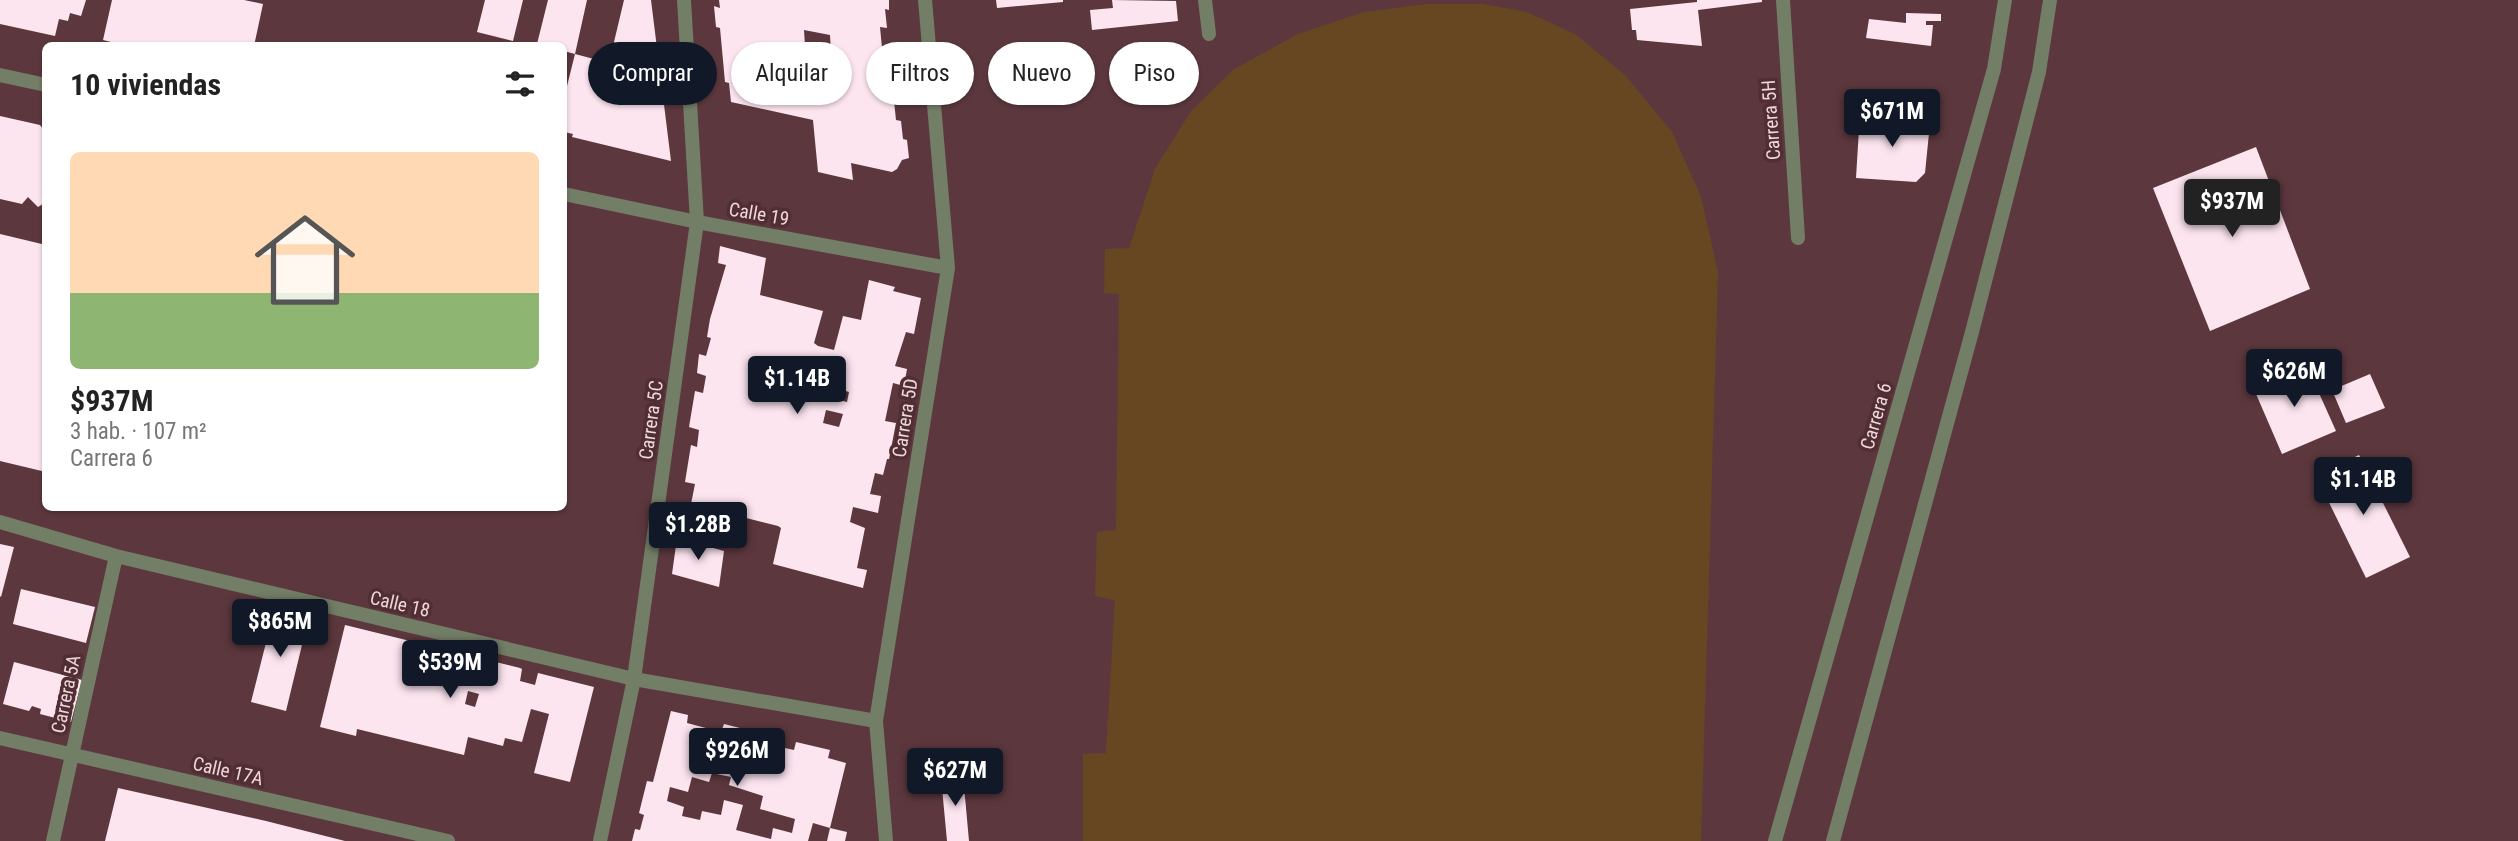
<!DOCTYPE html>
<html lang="es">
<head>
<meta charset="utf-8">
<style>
  :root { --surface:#fff; --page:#f2f2f2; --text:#222; --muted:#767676; --line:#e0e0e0; --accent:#111827 }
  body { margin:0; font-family:"Roboto Condensed",sans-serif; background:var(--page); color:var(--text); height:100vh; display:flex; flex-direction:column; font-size:26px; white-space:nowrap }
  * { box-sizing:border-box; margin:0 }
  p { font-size:23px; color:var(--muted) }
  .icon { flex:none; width:38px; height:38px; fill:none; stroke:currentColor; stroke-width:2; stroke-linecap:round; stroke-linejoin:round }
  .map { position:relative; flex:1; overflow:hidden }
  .details { position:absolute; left:42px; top:42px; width:525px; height:469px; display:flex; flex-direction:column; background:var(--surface); border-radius:10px; box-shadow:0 2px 5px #0004 }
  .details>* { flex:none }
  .hud { position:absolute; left:588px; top:42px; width:665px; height:63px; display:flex; gap:14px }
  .price { position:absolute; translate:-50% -60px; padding:0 16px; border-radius:7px; background:var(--accent); color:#fff; font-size:23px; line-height:46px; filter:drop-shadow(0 2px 4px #0008) }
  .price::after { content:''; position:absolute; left:50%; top:42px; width:21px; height:16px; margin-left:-10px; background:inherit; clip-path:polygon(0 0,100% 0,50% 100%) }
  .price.active { background:#222; color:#fff }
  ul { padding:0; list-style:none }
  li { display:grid; align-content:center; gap:14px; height:371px; padding:0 28px }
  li+li { border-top:2px solid var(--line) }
  li span { display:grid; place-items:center; height:217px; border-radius:10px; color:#555 }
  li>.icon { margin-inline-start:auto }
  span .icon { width:126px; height:126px; fill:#fffc; stroke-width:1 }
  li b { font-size:30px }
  h2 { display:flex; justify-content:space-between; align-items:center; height:84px; padding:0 28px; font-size:30px }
  .tag { padding:0 24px; border-radius:32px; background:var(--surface); box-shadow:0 2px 5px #0004; font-size:24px; line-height:63px }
  .tag.active { background:var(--accent); color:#fff }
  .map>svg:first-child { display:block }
  .green { fill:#674722 }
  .building { fill:#fde5f0; fill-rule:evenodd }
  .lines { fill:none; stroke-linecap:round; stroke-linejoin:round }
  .street { stroke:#737e67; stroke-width:14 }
  .labels { text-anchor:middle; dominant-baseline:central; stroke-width:7; stroke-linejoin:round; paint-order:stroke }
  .street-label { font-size:19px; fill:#eed7da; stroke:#502e34 }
</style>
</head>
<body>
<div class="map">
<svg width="2518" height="841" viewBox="0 0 2518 841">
  <rect width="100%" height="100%" fill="#5c383e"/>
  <path class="green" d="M 1429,4 L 1483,4 L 1527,12 L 1575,34 L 1625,75 L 1672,132 L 1701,197 L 1718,272 L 1701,841 L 1083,841 L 1083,754 L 1106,753 L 1115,600 L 1095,596 L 1097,532 L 1116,530 L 1119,294 L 1104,293 L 1105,249 L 1129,248 L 1155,169 L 1191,111 L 1233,70 L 1296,35 L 1364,12 Z"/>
  <path class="building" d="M 0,0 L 86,0 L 81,16 L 70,13 L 68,21 L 59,19 L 55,36 L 0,24 Z
    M 112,0 L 244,0 L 263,4 L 254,46 L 137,46 L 128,43 L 127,46 L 103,40 Z
    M 485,0 L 523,0 L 513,41 L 477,32 Z
    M 548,0 L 587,0 L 575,54 L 609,63 L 624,0 L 651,0 L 671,161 L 572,137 L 573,134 L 564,132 L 564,98 L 575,54 L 564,51 L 564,46 L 537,44 Z
    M 719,0 L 889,0 L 889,10 L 885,9 L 887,28 L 880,27 L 882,48 L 893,50 L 897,82 L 887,80 L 887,100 L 894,101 L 896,120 L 901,121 L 903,139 L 907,140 L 909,158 L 902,160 L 897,169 L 892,172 L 851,163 L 853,180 L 818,172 L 813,120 L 731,102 L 729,83 L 725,82 L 720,28 L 716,27 L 714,6 L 720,8 ZM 804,30 L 830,35 L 831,52 L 805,46 L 808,67 L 836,73 L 837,89 L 799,81 L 800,45 L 805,46 ZM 777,76 L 792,79 L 792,86 L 778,83 Z
    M 996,0 L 1063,0 L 1063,2 L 997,8 Z
    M 1112,0 L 1176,1 L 1178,21 L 1092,30 L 1090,10 L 1113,8 Z
    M 1697,0 L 1762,0 L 1762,2 L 1698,10 L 1702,46 L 1637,40 L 1636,30 L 1632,30 L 1630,9 L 1697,2 Z
    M 1906,13 L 1941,14 L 1941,21 L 1926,21 L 1926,25 L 1933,25 L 1931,46 L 1866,38 L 1869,19 L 1906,23 Z
    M 1860,113 L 1930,123 L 1925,173 L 1916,182 L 1856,178 Z
    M 0,116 L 40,125 L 46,133 L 46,202 L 38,207 L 28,197 L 22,204 L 0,199 Z
    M 2256,147 L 2310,289 L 2210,331 L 2153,188 Z
    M 0,234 L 46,245 L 46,472 L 0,461 Z
    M 720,246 L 766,258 L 760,295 L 823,311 L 814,343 L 818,346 L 834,350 L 843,316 L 861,320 L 869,280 L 895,287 L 893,291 L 921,298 L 914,334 L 906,332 L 895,366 L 907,369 L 904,386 L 893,383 L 885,421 L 896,423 L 889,459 L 887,459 L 883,475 L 875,473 L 870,494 L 881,496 L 878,513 L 853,507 L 850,522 L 865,528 L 857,568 L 867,570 L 863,588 L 773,564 L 781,528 L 778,526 L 691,504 L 695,484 L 685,482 L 691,445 L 697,447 L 699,430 L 689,427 L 695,391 L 703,393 L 706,376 L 697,373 L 699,354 L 706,356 L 711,338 L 707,337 L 710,319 L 726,265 L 718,263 ZM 832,387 L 849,392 L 847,402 L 830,398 ZM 826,410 L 843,414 L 839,427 L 823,423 Z
    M 2306,364 L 2336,431 L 2282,454 L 2253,387 Z
    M 2370,374 L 2385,408 L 2346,423 L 2332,390 Z
    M 2359,455 L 2410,557 L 2366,578 L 2316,476 Z
    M 677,538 L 724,551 L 719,587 L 672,574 Z
    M 0,544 L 14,547 L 1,597 L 0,596 Z
    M 21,589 L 95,607 L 86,643 L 13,624 Z
    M 275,607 L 309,616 L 286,711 L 251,702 Z
    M 345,625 L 520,668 L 522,669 L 520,681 L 535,685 L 538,673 L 594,687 L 570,782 L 534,773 L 549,714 L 531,709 L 522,742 L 505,738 L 503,746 L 468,737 L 464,755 L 357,729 L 356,736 L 320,727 ZM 468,691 L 479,694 L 475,707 L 465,704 Z
    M 14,662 L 82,680 L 71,722 L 40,714 L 41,709 L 32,706 L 29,711 L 3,704 Z
    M 671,711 L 688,715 L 687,723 L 721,732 L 724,724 L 760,733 L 758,742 L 794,750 L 796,742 L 830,750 L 828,758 L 846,763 L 830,828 L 847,832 L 845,841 L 827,841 L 830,828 L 813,823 L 808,841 L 632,841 L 635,829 L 640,830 L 644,815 L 639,813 L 647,781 L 653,782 ZM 712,773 L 731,777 L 729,785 L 763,796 L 760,809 L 795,819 L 792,833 L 773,828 L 771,839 L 736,830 L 743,805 L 724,800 L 721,815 L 702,811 L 700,820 L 682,816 L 684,807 L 667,801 L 670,787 L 688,792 L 692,777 L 709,782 Z
    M 963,775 L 969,841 L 947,841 L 941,777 Z
    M 118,788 L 266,821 L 345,841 L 105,841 Z"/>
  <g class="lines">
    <path class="street" d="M 1205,0 L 1209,34
      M 1783,0 L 1798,238
      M 0,75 L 46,85
      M 564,194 L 697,222 L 948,268
      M 0,522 L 116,556 L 634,679 L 876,721
      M 0,738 L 448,841
      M 53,841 L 116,556
      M 600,841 L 634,679 L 697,222 L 684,0
      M 886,841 L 876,721 L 948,268 L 925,0
      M 1775,841 L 1994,69 L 2005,0
      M 1833,841 L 1972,332 L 2039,72 L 2050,0"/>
  </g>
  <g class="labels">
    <g class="street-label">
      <text transform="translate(1771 120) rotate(-94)">Carrera 5H</text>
      <text transform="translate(759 214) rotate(10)">Calle 19</text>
      <text transform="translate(1876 416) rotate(-74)">Carrera 6</text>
      <text transform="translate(905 418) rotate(-81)">Carrera 5D</text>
      <text transform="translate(651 420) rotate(-82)">Carrera 5C</text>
      <text transform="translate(400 604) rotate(13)">Calle 18</text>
      <text transform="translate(66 694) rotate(-78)">Carrera 5A</text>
      <text transform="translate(228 771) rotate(13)">Calle 17A</text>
    </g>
  </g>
</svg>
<b class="price" style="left:1892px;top:149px">$671M</b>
<b class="price active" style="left:2232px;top:239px">$937M</b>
<b class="price" style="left:2294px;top:409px">$626M</b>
<b class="price" style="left:797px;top:416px">$1.14B</b>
<b class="price" style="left:2363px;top:517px">$1.14B</b>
<b class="price" style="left:698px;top:562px">$1.28B</b>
<b class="price" style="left:280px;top:659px">$865M</b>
<b class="price" style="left:450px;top:700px">$539M</b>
<b class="price" style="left:737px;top:788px">$926M</b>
<b class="price" style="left:955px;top:808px">$627M</b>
<div class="hud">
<a class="tag active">Comprar</a>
<a class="tag">Alquilar</a>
<a class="tag">Filtros</a>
<a class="tag">Nuevo</a>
<a class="tag">Piso</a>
</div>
<section class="details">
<h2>10 viviendas<svg class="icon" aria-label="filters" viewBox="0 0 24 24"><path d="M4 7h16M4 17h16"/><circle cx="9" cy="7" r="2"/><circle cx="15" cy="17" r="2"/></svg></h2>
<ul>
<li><span style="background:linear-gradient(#ffd9b3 65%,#8fb573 0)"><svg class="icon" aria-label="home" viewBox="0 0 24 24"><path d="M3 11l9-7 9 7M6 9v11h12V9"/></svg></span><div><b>$937M</b><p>3 hab. · 107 m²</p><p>Carrera 6</p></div></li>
</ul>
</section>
</div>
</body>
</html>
